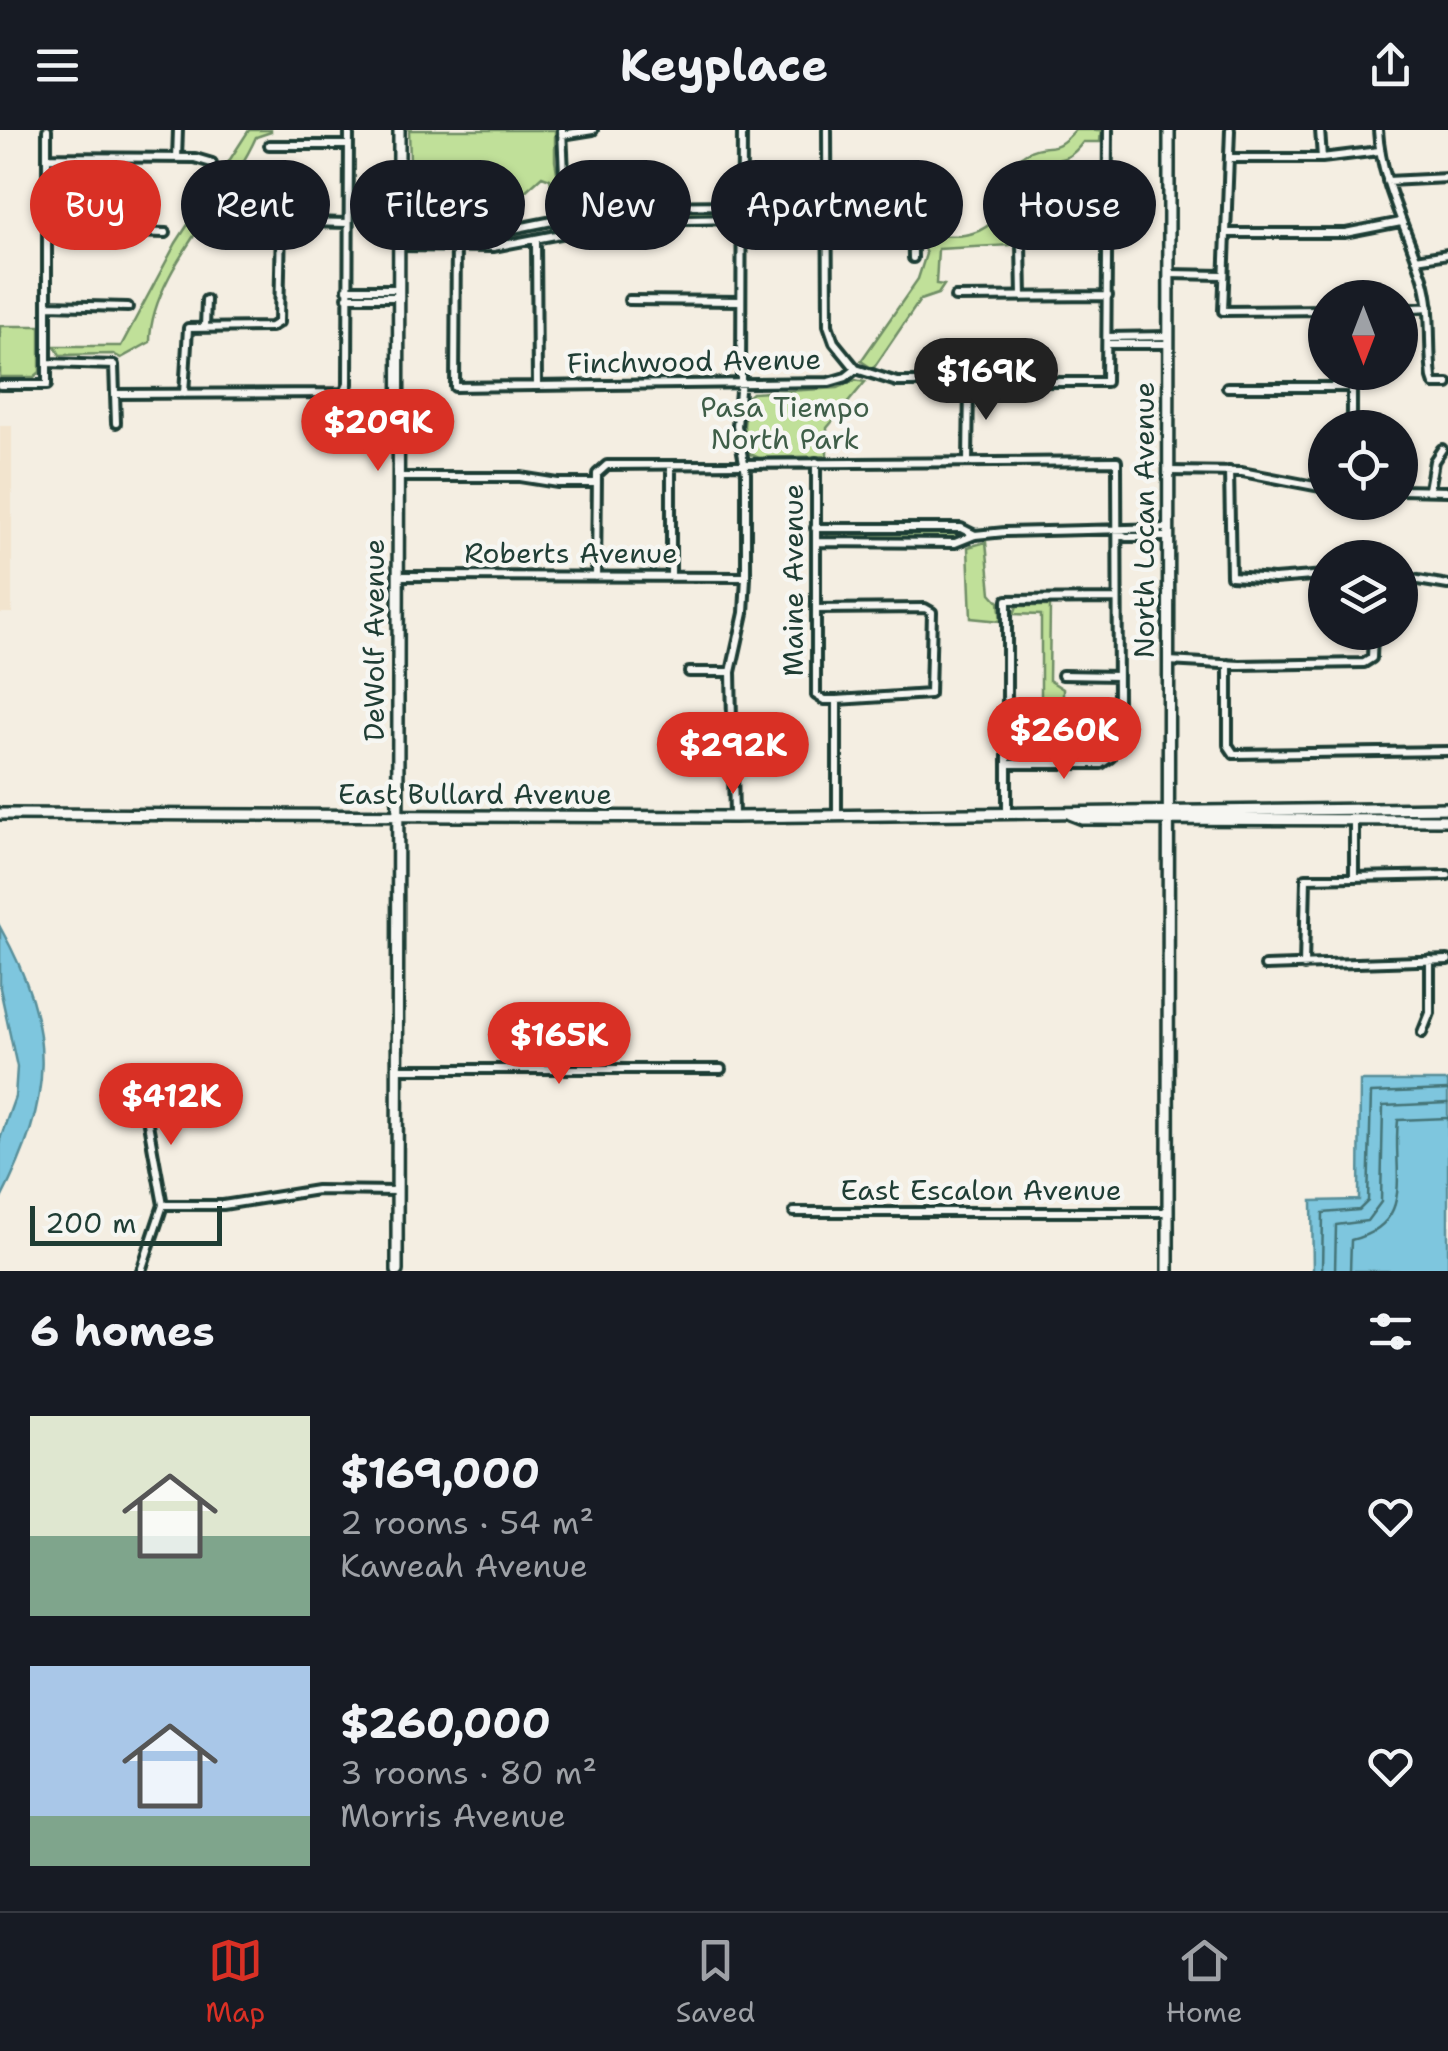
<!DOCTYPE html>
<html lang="en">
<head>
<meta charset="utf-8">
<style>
  :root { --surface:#171b24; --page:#20242c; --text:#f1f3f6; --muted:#9ea1a6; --line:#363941; --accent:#d93025 }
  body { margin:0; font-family:"Shantell Sans",sans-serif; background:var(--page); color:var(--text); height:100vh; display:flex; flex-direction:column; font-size:38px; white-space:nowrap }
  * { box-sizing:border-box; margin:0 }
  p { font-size:32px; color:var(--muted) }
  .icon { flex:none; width:55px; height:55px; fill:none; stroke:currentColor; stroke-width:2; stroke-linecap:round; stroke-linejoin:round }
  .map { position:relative; height:1141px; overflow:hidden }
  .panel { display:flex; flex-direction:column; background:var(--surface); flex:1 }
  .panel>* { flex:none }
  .banner { position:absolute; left:30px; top:30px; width:1390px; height:90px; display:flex; gap:20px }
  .needle { width:65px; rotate:180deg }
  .controls { position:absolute; left:1308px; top:150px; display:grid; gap:20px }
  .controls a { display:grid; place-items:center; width:110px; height:110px; border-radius:50%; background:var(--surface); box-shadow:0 2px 8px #0004; font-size:50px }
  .scale { position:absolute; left:30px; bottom:25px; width:192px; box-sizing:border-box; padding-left:10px; border:5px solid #1f3d34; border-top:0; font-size:28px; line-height:35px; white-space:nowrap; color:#1f3d34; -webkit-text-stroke:8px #f6f6f2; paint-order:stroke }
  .price { position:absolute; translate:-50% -85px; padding:0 22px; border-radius:35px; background:var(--accent); color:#fff; font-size:32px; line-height:65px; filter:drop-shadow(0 2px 5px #0008) }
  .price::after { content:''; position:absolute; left:50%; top:60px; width:30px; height:22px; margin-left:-15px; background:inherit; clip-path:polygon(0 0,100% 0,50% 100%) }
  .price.on { background:#222; color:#fff }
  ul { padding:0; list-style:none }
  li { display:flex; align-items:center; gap:30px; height:250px; padding:0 30px }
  li span { display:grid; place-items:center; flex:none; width:280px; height:200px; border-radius:0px; color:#555 }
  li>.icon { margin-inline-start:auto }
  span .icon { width:120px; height:120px; fill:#fffc; stroke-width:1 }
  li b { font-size:42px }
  h2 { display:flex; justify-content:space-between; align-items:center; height:120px; padding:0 30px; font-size:42px }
  .chip { padding:0 35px; border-radius:45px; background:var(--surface); box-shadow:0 2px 8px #0004; font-size:35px; line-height:90px }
  .chip.on { background:var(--accent); color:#fff }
  header { display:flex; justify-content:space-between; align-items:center; height:130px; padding:0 30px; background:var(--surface); font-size:45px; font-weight:700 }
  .tab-bar { display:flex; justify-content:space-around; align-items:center; height:140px; border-top:2px solid var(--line); background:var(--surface); font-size:28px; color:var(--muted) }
  .tab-bar a { display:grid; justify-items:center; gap:5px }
  .tab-bar .on { color:var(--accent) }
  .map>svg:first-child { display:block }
  .built { fill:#f2e4ce }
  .green { fill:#c0e099; stroke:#708e66; stroke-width:2.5 }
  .water { fill:#7ec6de; stroke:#588f9a; stroke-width:2.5 }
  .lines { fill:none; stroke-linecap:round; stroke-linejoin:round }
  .shore { stroke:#457478; stroke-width:2.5 }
  .street-casing { stroke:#1f3d34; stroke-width:14 }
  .secondary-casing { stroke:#1f3d34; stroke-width:16 }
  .street { stroke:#f6f6f2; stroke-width:6 }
  .secondary { stroke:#f6f6f2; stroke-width:9 }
  .labels { text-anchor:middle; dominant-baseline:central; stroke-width:9; stroke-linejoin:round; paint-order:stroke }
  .street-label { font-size:28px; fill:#1f3d34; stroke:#f6f6f2 }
  .park-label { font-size:28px; fill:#3f5e48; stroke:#f6f6f2 }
</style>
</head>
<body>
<header><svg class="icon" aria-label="menu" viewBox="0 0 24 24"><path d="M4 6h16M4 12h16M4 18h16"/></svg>Keyplace<svg class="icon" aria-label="share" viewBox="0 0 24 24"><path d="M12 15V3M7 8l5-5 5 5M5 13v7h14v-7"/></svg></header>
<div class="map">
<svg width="1448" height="1141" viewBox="0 0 1448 1141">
  <rect width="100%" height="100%" fill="#f4eee2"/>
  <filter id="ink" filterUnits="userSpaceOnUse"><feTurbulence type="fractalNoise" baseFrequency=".01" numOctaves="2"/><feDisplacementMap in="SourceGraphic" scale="20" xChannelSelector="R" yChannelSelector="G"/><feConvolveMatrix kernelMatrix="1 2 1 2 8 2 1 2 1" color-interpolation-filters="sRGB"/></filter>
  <g filter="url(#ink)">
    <path class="built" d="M 0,296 L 12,296 L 12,483 L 0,483 Z"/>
    <path class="green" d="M 249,0 L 271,0 L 271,2 L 256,7 C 229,69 150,144 150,212 L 121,228 L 113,224 L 60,225 L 55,216 L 121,216 L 176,113 Z
      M 409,0 L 555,0 L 555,31 L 564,81 L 557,87 L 550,49 L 542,46 L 522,64 L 411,63 Z
      M 1075,0 L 1101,0 L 1100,12 L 1083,12 C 1064,38 1055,24 1033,36 C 1015,45 1020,63 1012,79 C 1009,86 1002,90 999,99 L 1012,115 L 938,119 L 936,154 L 944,155 L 938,164 L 920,170 L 873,239 L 861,231 L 918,149 L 926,124 L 919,105 C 944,105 971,111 991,93 C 1000,70 1002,36 1026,23 C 1050,10 1052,27 1075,0 Z
      M 729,78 L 735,80 L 733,87 L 629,88 L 557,103 L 554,100 L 556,95 L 642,79 Z
      M 0,196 L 40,196 L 40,242 L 34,247 L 0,247 Z
      M 855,250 L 865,252 L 827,298 L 827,326 L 759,328 L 750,324 L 744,296 L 747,267 L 752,263 L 838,258 Z
      M 829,402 L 952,402 L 967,406 L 952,410 L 826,409 Z
      M 986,412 L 991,463 L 999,472 L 1001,491 L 971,488 L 968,417 Z
      M 1017,476 L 1050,476 L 1049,550 L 1063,559 L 1063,586 L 1107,586 L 1103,627 L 1091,628 L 1090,601 L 1041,601 L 1041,485 L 1014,484 Z"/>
    <path class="water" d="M 0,797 C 58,901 53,968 0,1071 L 0,1009 L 15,967 L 17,937 L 0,858 Z
      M 1360,951 L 1448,951 L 1448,1141 L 1313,1141 L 1312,1071 L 1359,1070 Z"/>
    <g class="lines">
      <path class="shore" d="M 1322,1141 L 1323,1083 L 1359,1080 L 1368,1071 L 1371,963 L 1448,960
        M 1335,1141 L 1336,1095 L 1367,1091 L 1381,1072 L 1383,976 L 1448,973
        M 1350,1141 L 1351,1110 C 1417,1093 1392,1043 1398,990 L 1448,988"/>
      <g class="street-casing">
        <path id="street" d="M 562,0 L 564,44 L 575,102
          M 827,0 L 828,195 L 834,212 L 856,239 L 897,252 L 1106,252 L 1108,0
          M 1230,0 L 1223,181 L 1325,180
          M 1320,0 L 1322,28
          M 1378,0 C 1381,53 1407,98 1423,148 C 1433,181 1428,214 1432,248 L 1434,254 L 1448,254
          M 562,5 L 593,0
          M 269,15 L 349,15
          M 47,27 L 195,28 L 212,33
          M 177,28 L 178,0
          M 1230,28 L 1322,28 L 1379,21
          M 1387,51 L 1448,48
          M 827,59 L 950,58
          M 912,59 L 913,128
          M 222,90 L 348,93
          M 1014,99 L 1021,113 L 1022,167
          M 47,100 L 166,103
          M 1228,103 L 1345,103 L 1401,92
          M 398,104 L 497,102 L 628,76 L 741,75
          M 456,104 L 455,257 L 829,252 L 846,247 L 856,239
          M 536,111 L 537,256
          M 399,116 L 493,117 L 629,91 L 741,89
          M 1416,129 L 1448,124
          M 1169,144 L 1223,145
          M 347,159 L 398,159
          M 347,167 L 398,167
          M 955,167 L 1108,166
          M 629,170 L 741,171
          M 47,175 L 128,177
          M 1400,179 L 1429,177
          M 205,197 L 206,170
          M 1107,207 L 1168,206
          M 1107,214 L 1167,214
          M 47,233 L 114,235 L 116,293
          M 1352,242 L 1352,298
          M 0,255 L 47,255 L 47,0
          M 1227,257 L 1352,257
          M 116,264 L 344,263 L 348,254 L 349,0
          M 184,264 L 188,198 L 271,197 L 279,192 L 281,93
          M 816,332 L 816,565 L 824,570 L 837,570 L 930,564 L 932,482 L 925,478 L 816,479
          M 968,332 L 969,253
          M 671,335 L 671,447
          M 1168,341 L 1242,342 L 1325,358
          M 1229,341 L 1231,446 L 1274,449 L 1325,445
          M 399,347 L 520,347 L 558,353 L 597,353
          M 1429,359 L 1434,331 L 1442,319
          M 1400,360 L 1448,361
          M 815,398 L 961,398 L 975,405
          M 1119,403 L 1126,407 L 1167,407
          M 816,412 L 955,413 L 975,405 L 1005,402 L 1167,398
          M 398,446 L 745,447
          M 596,447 L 597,344 L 607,335 L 1117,331 L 1118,573 L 1110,628 L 1101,634 L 1008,634
          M 1400,447 L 1448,455
          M 1168,531 L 1240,535 L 1364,533 L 1372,528 L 1373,502
          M 1228,534 L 1228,615 L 1234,624 L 1448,621
          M 689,542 L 731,542
          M 1062,545 L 1118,546
          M 1007,684 L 1007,470 L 1117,469
          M 837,686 L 837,570
          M 734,687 L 731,542 L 744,483 L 746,447 L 746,343 L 737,296 L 741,249 L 742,0
          M 1354,745 L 1354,690
          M 1265,836 L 1448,830
          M 1304,836 L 1306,748 L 1448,745
          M 1422,903 L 1430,883 L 1430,830
          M 397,939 L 721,939
          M 163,1075 L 223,1075 L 317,1060 L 397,1061
          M 794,1082 L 1168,1082
          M 141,1141 L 163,1075 L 143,966"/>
      </g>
      <g class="secondary-casing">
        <path id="secondary" d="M 0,684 L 734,687 L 1448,678
          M 1070,684 L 1083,689 L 1448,690
          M 397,1141 L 399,0
          M 1168,1141 L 1169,0"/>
      </g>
      <use href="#street" class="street"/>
      <use href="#secondary" class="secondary"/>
    </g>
  </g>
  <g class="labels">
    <g class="street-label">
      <text transform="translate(694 231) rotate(-1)">Finchwood Avenue</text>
      <text transform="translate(1144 390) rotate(-90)">North Locan Avenue</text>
      <text x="571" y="423">Roberts Avenue</text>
      <text transform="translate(793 450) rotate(-90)">Maine Avenue</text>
      <text transform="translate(374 510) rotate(-90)">DeWolf Avenue</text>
      <text x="475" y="664">East Bullard Avenue</text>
      <text x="981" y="1060">East Escalon Avenue</text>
    </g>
    <g class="park-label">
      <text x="785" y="277">Pasa Tiempo<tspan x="785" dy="32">North Park</tspan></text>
    </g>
  </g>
</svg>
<div class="controls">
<a><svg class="needle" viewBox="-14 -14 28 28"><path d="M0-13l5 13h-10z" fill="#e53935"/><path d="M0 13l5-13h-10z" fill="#9ea1a6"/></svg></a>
<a><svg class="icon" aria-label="locate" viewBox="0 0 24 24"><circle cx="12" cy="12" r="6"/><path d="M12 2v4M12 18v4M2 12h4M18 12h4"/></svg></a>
<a><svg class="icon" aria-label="layers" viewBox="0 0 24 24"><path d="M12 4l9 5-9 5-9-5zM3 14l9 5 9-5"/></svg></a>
</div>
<div class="scale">200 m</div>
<b class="price on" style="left:986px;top:293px">$169K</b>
<b class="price" style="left:378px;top:344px">$209K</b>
<b class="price" style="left:1064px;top:652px">$260K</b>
<b class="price" style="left:733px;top:667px">$292K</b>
<b class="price" style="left:559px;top:957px">$165K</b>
<b class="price" style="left:171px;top:1018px">$412K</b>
<div class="banner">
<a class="chip on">Buy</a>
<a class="chip">Rent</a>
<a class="chip">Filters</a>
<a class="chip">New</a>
<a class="chip">Apartment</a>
<a class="chip">House</a>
</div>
</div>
<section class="panel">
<h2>6 homes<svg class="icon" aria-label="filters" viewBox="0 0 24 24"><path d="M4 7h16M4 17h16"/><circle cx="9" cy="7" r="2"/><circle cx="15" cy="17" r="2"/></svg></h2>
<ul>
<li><span style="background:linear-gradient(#dfe7d0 60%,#7fa58c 0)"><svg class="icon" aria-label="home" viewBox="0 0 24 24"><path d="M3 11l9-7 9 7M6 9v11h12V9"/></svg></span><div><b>$169,000</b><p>2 rooms · 54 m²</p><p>Kaweah Avenue</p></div><svg class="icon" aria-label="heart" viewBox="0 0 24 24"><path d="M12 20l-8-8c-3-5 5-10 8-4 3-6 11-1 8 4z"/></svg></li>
<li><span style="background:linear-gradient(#a9c7e8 75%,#7fa58c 0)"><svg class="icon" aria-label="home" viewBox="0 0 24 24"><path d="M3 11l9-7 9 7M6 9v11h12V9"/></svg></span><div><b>$260,000</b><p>3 rooms · 80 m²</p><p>Morris Avenue</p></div><svg class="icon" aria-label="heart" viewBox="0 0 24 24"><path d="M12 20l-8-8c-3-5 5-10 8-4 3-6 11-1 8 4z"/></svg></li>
</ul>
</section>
<nav class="tab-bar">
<a class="on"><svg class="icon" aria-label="map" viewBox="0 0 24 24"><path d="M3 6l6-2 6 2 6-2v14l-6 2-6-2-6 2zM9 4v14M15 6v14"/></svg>Map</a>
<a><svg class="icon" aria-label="saved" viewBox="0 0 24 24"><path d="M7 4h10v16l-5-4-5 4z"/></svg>Saved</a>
<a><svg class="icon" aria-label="home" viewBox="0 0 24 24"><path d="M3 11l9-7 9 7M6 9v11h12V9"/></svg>Home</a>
</nav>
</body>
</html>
